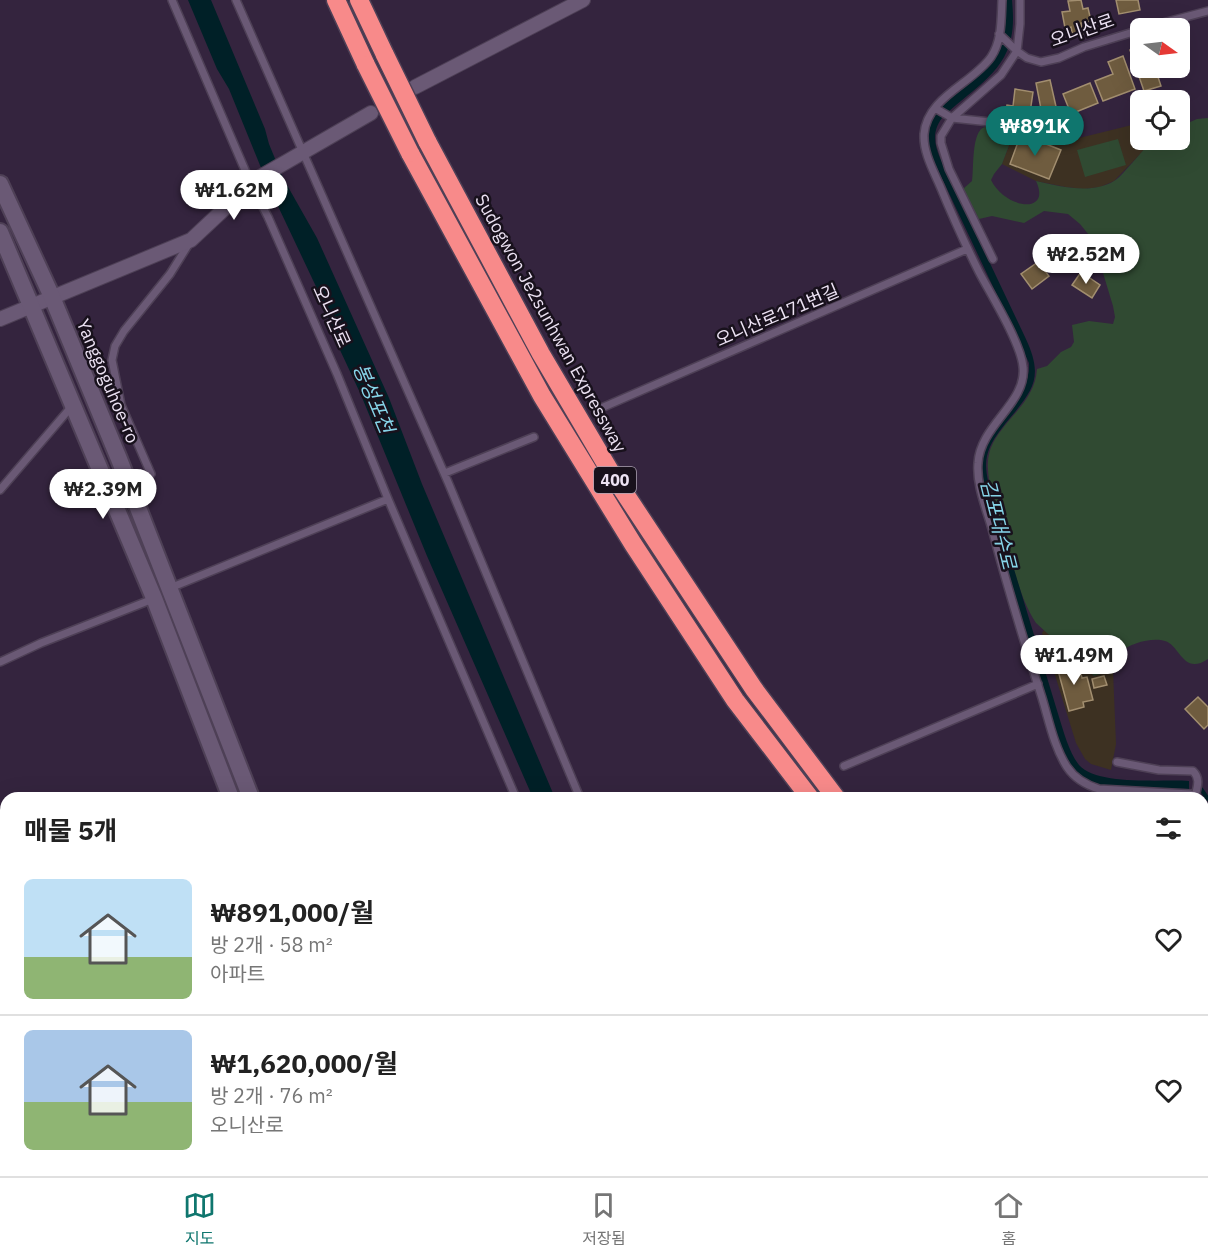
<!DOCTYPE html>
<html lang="ko">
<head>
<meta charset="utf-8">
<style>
  :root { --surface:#fff; --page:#f6f6f6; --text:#222; --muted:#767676; --line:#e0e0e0; --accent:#0f766e }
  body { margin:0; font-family:"IBM Plex Sans","Noto Sans KR",sans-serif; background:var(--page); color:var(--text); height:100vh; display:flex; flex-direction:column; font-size:22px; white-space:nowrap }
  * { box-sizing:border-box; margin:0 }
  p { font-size:20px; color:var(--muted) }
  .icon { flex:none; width:33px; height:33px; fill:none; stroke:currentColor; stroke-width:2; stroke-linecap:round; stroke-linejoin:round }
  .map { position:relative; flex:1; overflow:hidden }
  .sheet { position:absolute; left:0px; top:792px; width:1209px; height:384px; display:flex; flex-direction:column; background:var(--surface); border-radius:18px 18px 0 0; box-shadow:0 6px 24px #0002 }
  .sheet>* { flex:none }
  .needle { width:39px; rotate:104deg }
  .fabs { position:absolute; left:1130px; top:18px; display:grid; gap:12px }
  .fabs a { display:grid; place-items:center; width:60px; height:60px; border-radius:9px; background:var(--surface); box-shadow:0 6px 24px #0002; font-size:30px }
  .price { position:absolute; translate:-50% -51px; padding:0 14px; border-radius:21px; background:#fff; color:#222; font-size:20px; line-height:39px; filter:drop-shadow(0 2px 3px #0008) }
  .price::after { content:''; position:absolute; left:50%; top:36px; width:18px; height:14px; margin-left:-9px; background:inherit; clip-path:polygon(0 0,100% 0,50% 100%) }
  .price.current { background:var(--accent); color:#fff }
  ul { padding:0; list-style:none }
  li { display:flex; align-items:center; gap:18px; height:150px; padding:0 24px }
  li+li { border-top:2px solid var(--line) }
  li span { display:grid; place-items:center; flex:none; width:168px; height:120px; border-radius:9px; color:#555 }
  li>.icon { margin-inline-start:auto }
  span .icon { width:72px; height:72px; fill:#fffc; stroke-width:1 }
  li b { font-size:26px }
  h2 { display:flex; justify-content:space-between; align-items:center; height:72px; padding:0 24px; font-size:26px }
  .tabs { display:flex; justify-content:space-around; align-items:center; height:84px; border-top:2px solid var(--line); background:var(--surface); font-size:16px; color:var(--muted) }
  .tabs a { display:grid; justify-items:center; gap:3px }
  .tabs .current { color:var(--accent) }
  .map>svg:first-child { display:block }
  .industrial { fill:#412d2e }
  .education { fill:#3d3122 }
  .green { fill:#304a32 }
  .water { fill:#002027 }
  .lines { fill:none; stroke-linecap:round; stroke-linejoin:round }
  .stream { stroke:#002027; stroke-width:4 }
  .building { fill:#6f5c3f; stroke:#a28e6f; stroke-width:1.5 }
  .service-casing { stroke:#4e4056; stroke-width:10 }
  .minor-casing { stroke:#4e4056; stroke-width:16 }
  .secondary-casing { stroke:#4e4056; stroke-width:20 }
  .motorway-casing { stroke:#4e4056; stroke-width:21 }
  .service { stroke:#6a5975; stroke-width:7 }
  .minor { stroke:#6a5975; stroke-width:14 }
  .secondary { stroke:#6a5975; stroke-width:16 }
  .motorway { stroke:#f88a8a; stroke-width:18 }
  .motorway-bridge-casing { stroke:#4e4056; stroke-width:21; stroke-linecap:butt }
  .motorway-bridge { stroke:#f88a8a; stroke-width:18 }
  .labels { text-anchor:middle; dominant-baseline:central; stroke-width:5; stroke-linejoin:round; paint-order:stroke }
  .shield { fill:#18111c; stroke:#aca3b2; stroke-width:1.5 }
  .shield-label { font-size:16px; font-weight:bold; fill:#ece2f3 }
  .street-label { font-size:18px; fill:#ece2f3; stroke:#18111c }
  .water-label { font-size:20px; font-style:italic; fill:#86d4e8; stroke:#18111c }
</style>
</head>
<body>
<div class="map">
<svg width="1208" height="1176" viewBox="0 0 1208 1176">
  <rect width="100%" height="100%" fill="#34243e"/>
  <path class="industrial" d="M 1208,1052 L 1208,1118 L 1203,1113 L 1203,1058 Z"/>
  <path class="education" d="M 993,118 L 1031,122 L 1060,118 L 1062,136 L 1071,140 L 1140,123 L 1140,140 L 1150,140 L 1147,147 L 1114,181 L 1100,187 L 1084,189 L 1066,187 L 1036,181 L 1002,164 L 1013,135 L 991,127 Z
    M 1044,630 L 1094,676 L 1113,670 L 1116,744 L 1111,770 L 1091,764 L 1085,759 L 1076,743 L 1042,633 Z"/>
  <path class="green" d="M 1208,118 L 1208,659 C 1183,676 1180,645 1165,641 C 1153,637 1129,643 1120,653 C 1115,657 1114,664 1113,670 L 1094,676 L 1036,623 C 1019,598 1011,557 1003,528 C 997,509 989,489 988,470 C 987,460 989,451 993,443 C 1007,417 1035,401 1037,369 L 1047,366 L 1061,352 L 1071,347 L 1074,342 L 1072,325 L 1089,321 L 1113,324 L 1115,317 L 1113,306 L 1093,240 L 1080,224 L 1068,214 L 1044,211 L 1024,223 L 992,216 L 979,219 L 963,189 L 972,181 C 974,170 971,130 985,127 C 993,126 1005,132 1013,135 L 1002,164 L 994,174 L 991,180 C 1005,209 1052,215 1036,181 C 1060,186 1091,195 1114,181 C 1121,177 1127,168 1133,162 C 1140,154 1146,148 1150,140 L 1179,140 L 1179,127 L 1197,119 Z
    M 1118,139 L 1126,165 L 1085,177 L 1077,150 Z"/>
  <path class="water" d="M 188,0 L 211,0 L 265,129 L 269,144 L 283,178 L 317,238 L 389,398 L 422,484 L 555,798 L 533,798 L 427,556 L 361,395 L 340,350 L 320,295 L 268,185 L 229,89 L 217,69 Z
    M 1006,0 L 1012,0 C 1013,12 1014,25 1011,38 C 1004,75 966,93 942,118 C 932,132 934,143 940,158 L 1025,337 C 1045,379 1033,390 1005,424 C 998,433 990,443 987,456 C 984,470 989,484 992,497 L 1059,717 C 1064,733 1069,752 1079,765 C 1097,786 1162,779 1189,781 L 1189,789 C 1154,787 1096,797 1072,768 C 1063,758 1060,746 1056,734 L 985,493 C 982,478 979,463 984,447 C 994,416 1031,399 1029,363 L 931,155 C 912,104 985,86 1001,46 C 1007,32 1005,15 1006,0 Z
    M 579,1170 L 653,1170 L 654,1176 L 580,1176 Z"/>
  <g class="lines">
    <path class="stream" d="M 1201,789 L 1208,799"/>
  </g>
  <path class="building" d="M 1081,0 L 1083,9 L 1088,8 L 1091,21 L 1081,23 L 1083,35 L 1073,37 L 1071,27 L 1065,28 L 1062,12 L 1070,11 L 1068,1 Z
    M 1116,0 L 1138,0 L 1140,10 L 1119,14 Z
    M 1140,47 L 1140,68 L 1155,68 L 1161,86 L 1144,91 L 1130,50 Z
    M 1123,56 L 1135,89 L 1103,101 L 1095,81 L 1113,74 L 1108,62 Z
    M 1050,80 L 1057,111 L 1042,114 L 1036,83 Z
    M 1090,83 L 1098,103 L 1071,114 L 1063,94 Z
    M 1015,89 L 1033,92 L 1029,120 L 1005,116 L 1007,105 L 1013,106 Z
    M 1021,134 L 1061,150 L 1049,179 L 1010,164 Z
    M 1038,262 L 1049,276 L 1032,289 L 1021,274 Z
    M 1081,272 L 1100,285 L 1092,298 L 1072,285 Z
    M 1066,660 L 1068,666 L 1073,664 L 1075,672 L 1080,670 L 1082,678 L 1087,677 L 1093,700 L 1083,702 L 1084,707 L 1069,711 L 1056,663 Z
    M 1104,676 L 1107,685 L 1094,688 L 1092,679 Z
    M 1198,697 L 1208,707 L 1208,725 L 1204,729 L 1185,709 Z"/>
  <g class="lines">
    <g class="service-casing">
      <path id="service" d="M 172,0 L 251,184 L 268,217 L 337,374 L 388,499 L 516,798
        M 236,0 L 448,482 L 580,798
        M 1002,0 C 1001,19 1002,41 991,57 C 972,84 927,97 924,134 C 923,152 933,170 940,186 C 952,215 965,244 979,272 C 991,295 1021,343 1023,367 C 1027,403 980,425 978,463 C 976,484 986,508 992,529 C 1007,586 1024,642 1042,698 C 1049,721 1054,747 1067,767 C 1075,779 1086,785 1099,789 L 1190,794 L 1197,798
        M 1020,0 L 1020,24 L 1017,51 L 1027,58 L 1041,62 L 1059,58 L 1084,47 L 1140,30
        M 1144,28 L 1208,11
        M 935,108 L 952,118 L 990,122
        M 993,259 L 949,169 L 941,143 L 941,136 L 952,118 L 1001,75 L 1017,51 L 999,34
        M 599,409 L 967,249
        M 445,473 L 534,437
        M 151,474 L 121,405 L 112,360 L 115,346 L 124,331 L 170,274 L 190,242
        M 0,490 L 72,406
        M 170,588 L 388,499
        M 0,662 L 41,643 L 153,599
        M 1117,762 L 1159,770 L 1193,771 C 1201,779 1197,787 1195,797
        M 844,766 L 1038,684
        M 1203,805 L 1208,812
        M 1203,989 L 1208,985
        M 1203,1050 L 1208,1045
        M 549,1170 L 549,1176
        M 699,1170 L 701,1176
        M 995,1176 L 1000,1170
        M 1070,1176 L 1074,1171"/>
    </g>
    <g class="minor-casing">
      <path id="minor" d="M 415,87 L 583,0
        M 0,319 L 191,240 L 255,180 L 371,113"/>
    </g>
    <g class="secondary-casing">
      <path id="secondary" d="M 0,184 L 52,297 L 119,459 L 251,798
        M 0,232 L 154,598 L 231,798
        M 0,995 L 6,995
        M 0,1012 L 6,1012
        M 1203,1014 L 1208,1014
        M 1203,1033 L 1208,1033
        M 376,1170 L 379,1176
        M 400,1170 L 403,1176"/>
    </g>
    <g class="motorway-casing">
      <path id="motorway" d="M 336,0 L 366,65
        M 359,0 L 385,55
        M 427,141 L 541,354 L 610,471 L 754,689 L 836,798
        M 410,153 L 542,396 L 633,544 L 735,700 L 810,798
        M 1129,1170 L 1135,1176
        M 1159,1170 L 1165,1176"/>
    </g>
    <use href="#service" class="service"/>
    <use href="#minor" class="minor"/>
    <use href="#secondary" class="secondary"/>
    <use href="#motorway" class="motorway"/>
    <g class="motorway-bridge-casing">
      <path id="motorway-bridge" d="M 385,55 L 427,141
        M 366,65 L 410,153"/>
    </g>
    <use href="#motorway-bridge" class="motorway-bridge"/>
  </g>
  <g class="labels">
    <rect class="shield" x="594" y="467" width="42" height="26" rx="4.5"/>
    <g class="shield-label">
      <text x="615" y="480">400</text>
    </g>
    <g class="street-label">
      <text transform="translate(1082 30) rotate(-19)">오니산로</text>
      <text transform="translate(777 315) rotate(-23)">오니산로171번길</text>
      <text transform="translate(332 316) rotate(66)">오니산로</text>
      <text transform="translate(551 323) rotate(61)">Sudogwon Je2sunhwan Expressway</text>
      <text transform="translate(108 381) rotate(67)">Yanggoguhoe-ro</text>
    </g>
    <g class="water-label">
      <text transform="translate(374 398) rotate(67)">봉성포천</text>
      <text transform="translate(999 524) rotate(76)">김포대수로</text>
    </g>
  </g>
</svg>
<div class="fabs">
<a><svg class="needle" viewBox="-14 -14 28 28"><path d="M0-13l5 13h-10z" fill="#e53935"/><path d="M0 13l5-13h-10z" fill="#767676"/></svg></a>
<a><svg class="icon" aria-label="locate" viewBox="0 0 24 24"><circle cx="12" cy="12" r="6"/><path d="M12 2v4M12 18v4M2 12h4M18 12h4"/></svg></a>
</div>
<b class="price current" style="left:1035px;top:157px">₩891K</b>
<b class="price" style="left:234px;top:221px">₩1.62M</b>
<b class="price" style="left:1086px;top:285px">₩2.52M</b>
<b class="price" style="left:103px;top:520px">₩2.39M</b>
<b class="price" style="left:1074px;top:686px">₩1.49M</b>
<section class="sheet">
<h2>매물 5개<svg class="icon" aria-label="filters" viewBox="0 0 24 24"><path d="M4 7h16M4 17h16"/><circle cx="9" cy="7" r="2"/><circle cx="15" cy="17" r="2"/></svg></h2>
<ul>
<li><span style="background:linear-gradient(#bfe0f5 65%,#8fb573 0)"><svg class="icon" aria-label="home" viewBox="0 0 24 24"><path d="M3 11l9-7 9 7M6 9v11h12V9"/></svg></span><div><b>₩891,000/월</b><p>방 2개 · 58 m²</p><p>아파트</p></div><svg class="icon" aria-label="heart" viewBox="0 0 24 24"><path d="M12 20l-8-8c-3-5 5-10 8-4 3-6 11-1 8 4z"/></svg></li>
<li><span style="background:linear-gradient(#a9c7e8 60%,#8fb573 0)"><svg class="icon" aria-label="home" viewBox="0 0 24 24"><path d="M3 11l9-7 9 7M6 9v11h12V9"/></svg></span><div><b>₩1,620,000/월</b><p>방 2개 · 76 m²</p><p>오니산로</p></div><svg class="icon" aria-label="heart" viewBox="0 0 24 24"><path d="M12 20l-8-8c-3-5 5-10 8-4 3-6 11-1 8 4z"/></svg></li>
</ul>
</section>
</div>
<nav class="tabs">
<a class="current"><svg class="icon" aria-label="map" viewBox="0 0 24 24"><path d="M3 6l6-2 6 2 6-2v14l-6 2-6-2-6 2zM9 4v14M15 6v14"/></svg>지도</a>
<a><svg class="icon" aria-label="saved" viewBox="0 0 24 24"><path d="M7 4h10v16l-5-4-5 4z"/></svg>저장됨</a>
<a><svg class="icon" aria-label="home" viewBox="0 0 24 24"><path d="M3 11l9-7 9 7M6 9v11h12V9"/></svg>홈</a>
</nav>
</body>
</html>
